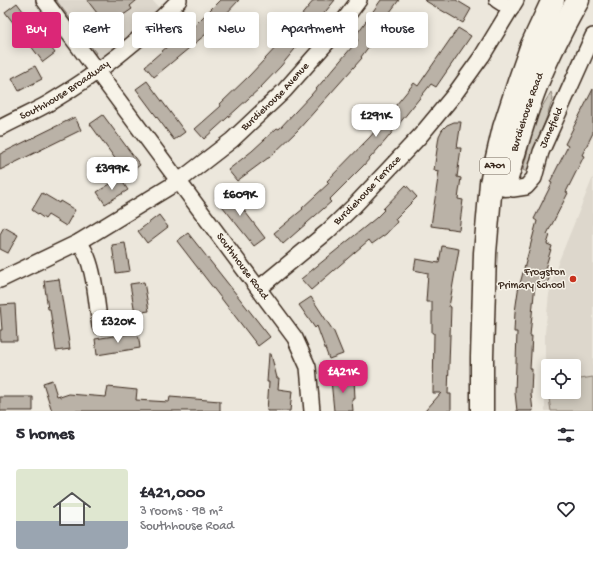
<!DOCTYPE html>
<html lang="en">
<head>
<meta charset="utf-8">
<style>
  :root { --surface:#fff; --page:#f2f2f3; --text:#2b2b33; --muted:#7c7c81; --accent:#db2777 }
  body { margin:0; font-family:"Gochi Hand",sans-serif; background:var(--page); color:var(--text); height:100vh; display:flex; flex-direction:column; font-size:15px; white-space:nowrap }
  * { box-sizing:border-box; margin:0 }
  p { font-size:13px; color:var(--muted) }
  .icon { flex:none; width:22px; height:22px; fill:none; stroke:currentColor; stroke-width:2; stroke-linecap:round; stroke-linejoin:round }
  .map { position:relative; height:411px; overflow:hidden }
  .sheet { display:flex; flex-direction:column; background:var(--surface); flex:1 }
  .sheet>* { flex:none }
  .hud { position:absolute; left:12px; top:12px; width:569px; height:36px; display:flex; gap:8px }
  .fabs { position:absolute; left:541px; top:359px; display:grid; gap:8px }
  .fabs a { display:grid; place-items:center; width:40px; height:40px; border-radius:4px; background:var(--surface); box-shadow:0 2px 10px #0003; font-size:20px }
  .price { position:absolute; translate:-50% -34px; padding:0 9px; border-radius:8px; background:#fff; color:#222; font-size:13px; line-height:26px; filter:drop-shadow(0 1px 2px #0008) }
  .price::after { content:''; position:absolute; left:50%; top:24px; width:12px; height:9px; margin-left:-6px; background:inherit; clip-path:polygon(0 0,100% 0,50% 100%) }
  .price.on { background:var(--accent); color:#fff }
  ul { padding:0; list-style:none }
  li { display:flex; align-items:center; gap:12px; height:100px; padding:0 16px }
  li span { display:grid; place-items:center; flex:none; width:112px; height:80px; border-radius:4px; color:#555 }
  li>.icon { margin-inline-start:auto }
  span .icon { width:48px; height:48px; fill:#fffc; stroke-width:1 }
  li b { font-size:17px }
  h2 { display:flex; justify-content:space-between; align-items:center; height:48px; padding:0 16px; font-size:17px }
  .tag { padding:0 14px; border-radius:4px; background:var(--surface); box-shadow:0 2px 10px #0003; font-size:14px; line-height:36px }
  .tag.on { background:var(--accent); color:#fff }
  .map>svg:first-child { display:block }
  .built { fill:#ddd7cc; fill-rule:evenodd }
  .green { fill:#cec8bc; stroke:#84796d }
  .building { fill:#bab2a7; stroke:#3b2a1e }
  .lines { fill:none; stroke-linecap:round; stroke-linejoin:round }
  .street-casing { stroke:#3b2a1e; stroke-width:18 }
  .primary-casing { stroke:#3b2a1e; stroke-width:25 }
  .street { stroke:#f7f3e8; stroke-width:15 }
  .primary { stroke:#f7f3e8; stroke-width:22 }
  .poi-dot { fill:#c8321e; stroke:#f7f3e8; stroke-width:1.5 }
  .labels { text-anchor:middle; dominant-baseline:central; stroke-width:3; stroke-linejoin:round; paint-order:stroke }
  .shield { fill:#f7f3e8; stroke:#73665b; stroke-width:1 }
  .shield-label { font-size:10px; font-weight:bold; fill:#3b2a1e }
  .street-label { font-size:11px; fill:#3b2a1e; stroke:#f7f3e8 }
  .poi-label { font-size:11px; fill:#3b2a1e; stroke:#f7f3e8; text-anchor:end }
</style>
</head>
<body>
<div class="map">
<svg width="593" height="411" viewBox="0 0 593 411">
  <rect width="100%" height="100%" fill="#ece7dc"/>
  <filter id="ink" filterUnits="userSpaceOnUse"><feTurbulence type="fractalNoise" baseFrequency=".025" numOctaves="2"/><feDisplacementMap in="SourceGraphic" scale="8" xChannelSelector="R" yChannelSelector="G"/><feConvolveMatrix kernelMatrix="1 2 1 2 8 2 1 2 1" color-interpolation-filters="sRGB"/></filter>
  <g filter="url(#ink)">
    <path class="built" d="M 48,0 L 152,0 L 161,10 L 96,62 Z
      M 593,177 L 593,411 L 545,411 L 545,333 L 549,294 L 558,263 ZM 548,366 L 574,366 L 574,392 L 548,392 Z"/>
    <path class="green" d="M 51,0 L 56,0 L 96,53 L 93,55 Z
      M 551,92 L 553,99 L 527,172 L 523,170 L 536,117 Z
      M 593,377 L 593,411 L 551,411 L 548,392 L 574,392 L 574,380 Z"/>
    <path class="building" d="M 87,0 L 137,0 L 130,6 L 132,9 L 107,26 Z
      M 220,0 L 239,0 L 211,30 L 154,77 L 145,66 L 192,25 L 193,27 Z
      M 314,0 L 335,0 L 281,66 L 260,88 L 204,139 L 195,129 L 221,106 L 220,104 L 249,76 L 280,43 L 279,42 Z
      M 381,0 L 399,0 L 381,24 L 384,26 L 361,57 L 362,58 L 298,130 L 269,158 L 268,158 L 237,181 L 228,170 L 252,151 L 277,128 L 279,129 L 311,95 L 358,40 L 354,38 Z
      M 424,0 L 456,0 L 471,9 L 463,23 Z
      M 17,3 L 55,53 L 43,62 L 5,12 Z
      M 458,28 L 471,36 L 436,87 L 431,84 L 386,140 L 363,166 L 329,200 L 331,202 L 283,244 L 274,233 L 303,209 L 302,208 L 329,183 L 327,181 L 370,137 L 414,83 L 418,86 Z
      M 35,66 L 42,79 L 19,91 L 12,78 Z
      M 147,81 L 185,132 L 174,140 L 136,89 Z
      M 593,89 L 593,133 L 582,155 L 584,156 L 566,192 L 568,193 L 547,234 L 550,235 L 547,244 L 552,246 L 544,272 L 550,274 L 547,286 L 535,283 L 530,336 L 532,336 L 530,369 L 532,369 L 531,394 L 533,411 L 517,411 L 515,393 L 517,332 L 514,332 L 515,312 L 518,291 L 537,221 L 534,219 L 552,183 L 550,182 L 568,146 L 565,144 Z
      M 103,115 L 140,165 L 127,175 L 90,124 Z
      M 75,117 L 81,130 L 0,170 L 0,154 Z
      M 454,122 L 461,122 L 457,148 L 461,148 L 457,177 L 461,178 L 458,199 L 463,200 L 459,230 L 431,226 L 439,171 L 434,170 L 439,136 L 442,130 L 447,125 Z
      M 120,178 L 128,190 L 105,204 L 97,192 Z
      M 406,185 L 417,197 L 395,219 L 397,222 L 386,234 L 372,244 L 369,240 L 311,290 L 301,279 L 376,218 L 384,210 L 383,209 Z
      M 227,188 L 265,238 L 254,246 L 215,197 Z
      M 42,193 L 59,203 L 60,201 L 75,210 L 66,226 L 48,215 L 45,219 L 32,210 Z
      M 159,215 L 168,227 L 147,243 L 138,231 Z
      M 4,227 L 18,235 L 8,253 L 0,249 L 0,234 Z
      M 188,233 L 270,337 L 258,346 L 177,241 Z
      M 125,243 L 130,271 L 116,273 L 112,245 Z
      M 442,246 L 459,249 L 449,307 L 451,307 L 448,394 L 451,394 L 451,411 L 425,411 L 441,393 L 433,393 L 434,333 L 432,333 L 432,302 L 426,302 L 428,273 L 414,270 L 416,259 L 439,263 Z
      M 59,279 L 70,349 L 56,351 L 50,309 L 48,309 L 44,281 Z
      M 144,282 L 149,311 L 135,313 L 130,284 Z
      M 311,297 L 334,332 L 343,354 L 329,359 L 317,326 L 315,328 L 299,305 Z
      M 15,304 L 17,341 L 0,341 L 0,330 L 2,330 L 0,305 Z
      M 138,332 L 140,348 L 97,355 L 95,339 Z
      M 269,354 L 271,354 L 277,378 L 279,378 L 278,389 L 292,391 L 290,411 L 267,411 L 269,382 L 267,382 Z
      M 354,378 L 355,399 L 352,399 L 353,411 L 334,411 L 331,380 Z
      M 52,380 L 57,396 L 60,395 L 60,397 L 69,394 L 106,397 L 108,387 L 137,390 L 136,400 L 169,402 L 170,397 L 220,401 L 220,411 L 52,411 L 43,383 Z
      M 0,397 L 33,397 L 33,411 L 0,411 Z"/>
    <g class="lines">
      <g class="street-casing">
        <g id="street">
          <path id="s1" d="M 44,0 L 295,338 L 308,367 L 312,411"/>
          <path d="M 497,0 L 511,9"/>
          <path id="s2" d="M 0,128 C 16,119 34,112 49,103 C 96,75 142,39 179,0"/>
          <path id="s3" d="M 496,185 L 513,189 L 526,187 L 534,178 L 541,152 L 593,36"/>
          <path d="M 79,242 C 95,262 96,301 100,326"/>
          <path id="s4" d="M 0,280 L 79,242 L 179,181 L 232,140 L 284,91 L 330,39 L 359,0"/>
          <path id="s5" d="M 259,288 L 327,232 L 354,206 L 420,136 L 454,95 L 482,56 L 516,0"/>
        </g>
      </g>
      <g class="primary-casing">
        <g id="primary">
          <path id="s6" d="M 505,185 C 514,154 522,124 533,94 C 545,61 561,30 578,0"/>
          <path d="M 482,411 L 482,357 L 485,253 L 491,183 L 504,128 L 519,82 L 532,45 L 553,0"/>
        </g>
      </g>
      <use href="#street" class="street"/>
      <use href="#primary" class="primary"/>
    </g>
  </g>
  <circle class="poi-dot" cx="573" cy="279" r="4"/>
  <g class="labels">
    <rect class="shield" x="480" y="158" width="30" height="16" rx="3"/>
    <g class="shield-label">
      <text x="495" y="166">A701</text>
    </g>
    <g class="street-label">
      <text stroke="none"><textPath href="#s2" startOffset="75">Southhouse Broadway</textPath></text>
      <text stroke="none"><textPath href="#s4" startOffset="333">Burdiehouse Avenue</textPath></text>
      <text stroke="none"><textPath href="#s6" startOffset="76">Burdiehouse Road</textPath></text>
      <text stroke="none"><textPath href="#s3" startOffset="96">Janefield</textPath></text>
      <text stroke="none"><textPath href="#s5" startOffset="146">Burdiehouse Terrace</textPath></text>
      <text stroke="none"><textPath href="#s1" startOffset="332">Southhouse Road</textPath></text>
    </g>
    <g class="poi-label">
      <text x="565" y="273">Frogston<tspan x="565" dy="13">Primary School</tspan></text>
    </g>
  </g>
</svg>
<div class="fabs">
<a><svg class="icon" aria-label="locate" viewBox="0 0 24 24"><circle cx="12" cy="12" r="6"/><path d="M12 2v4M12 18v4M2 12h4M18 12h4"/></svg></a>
</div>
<b class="price" style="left:376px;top:138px">£291K</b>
<b class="price" style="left:112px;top:191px">£399K</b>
<b class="price" style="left:240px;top:217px">£609K</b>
<b class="price" style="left:118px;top:344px">£320K</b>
<b class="price on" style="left:343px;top:394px">£421K</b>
<div class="hud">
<a class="tag on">Buy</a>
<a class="tag">Rent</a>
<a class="tag">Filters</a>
<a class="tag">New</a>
<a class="tag">Apartment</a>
<a class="tag">House</a>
</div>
</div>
<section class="sheet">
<h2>5 homes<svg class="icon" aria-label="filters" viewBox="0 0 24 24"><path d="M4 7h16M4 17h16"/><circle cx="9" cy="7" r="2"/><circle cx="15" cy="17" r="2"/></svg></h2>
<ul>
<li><span style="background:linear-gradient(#dfe7d0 65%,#9aa5b1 0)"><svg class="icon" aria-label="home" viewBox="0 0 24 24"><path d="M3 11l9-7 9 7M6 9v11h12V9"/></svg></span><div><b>£421,000</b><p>3 rooms · 98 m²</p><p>Southhouse Road</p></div><svg class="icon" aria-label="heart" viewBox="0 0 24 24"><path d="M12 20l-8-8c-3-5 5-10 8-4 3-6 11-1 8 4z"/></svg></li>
</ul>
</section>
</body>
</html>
